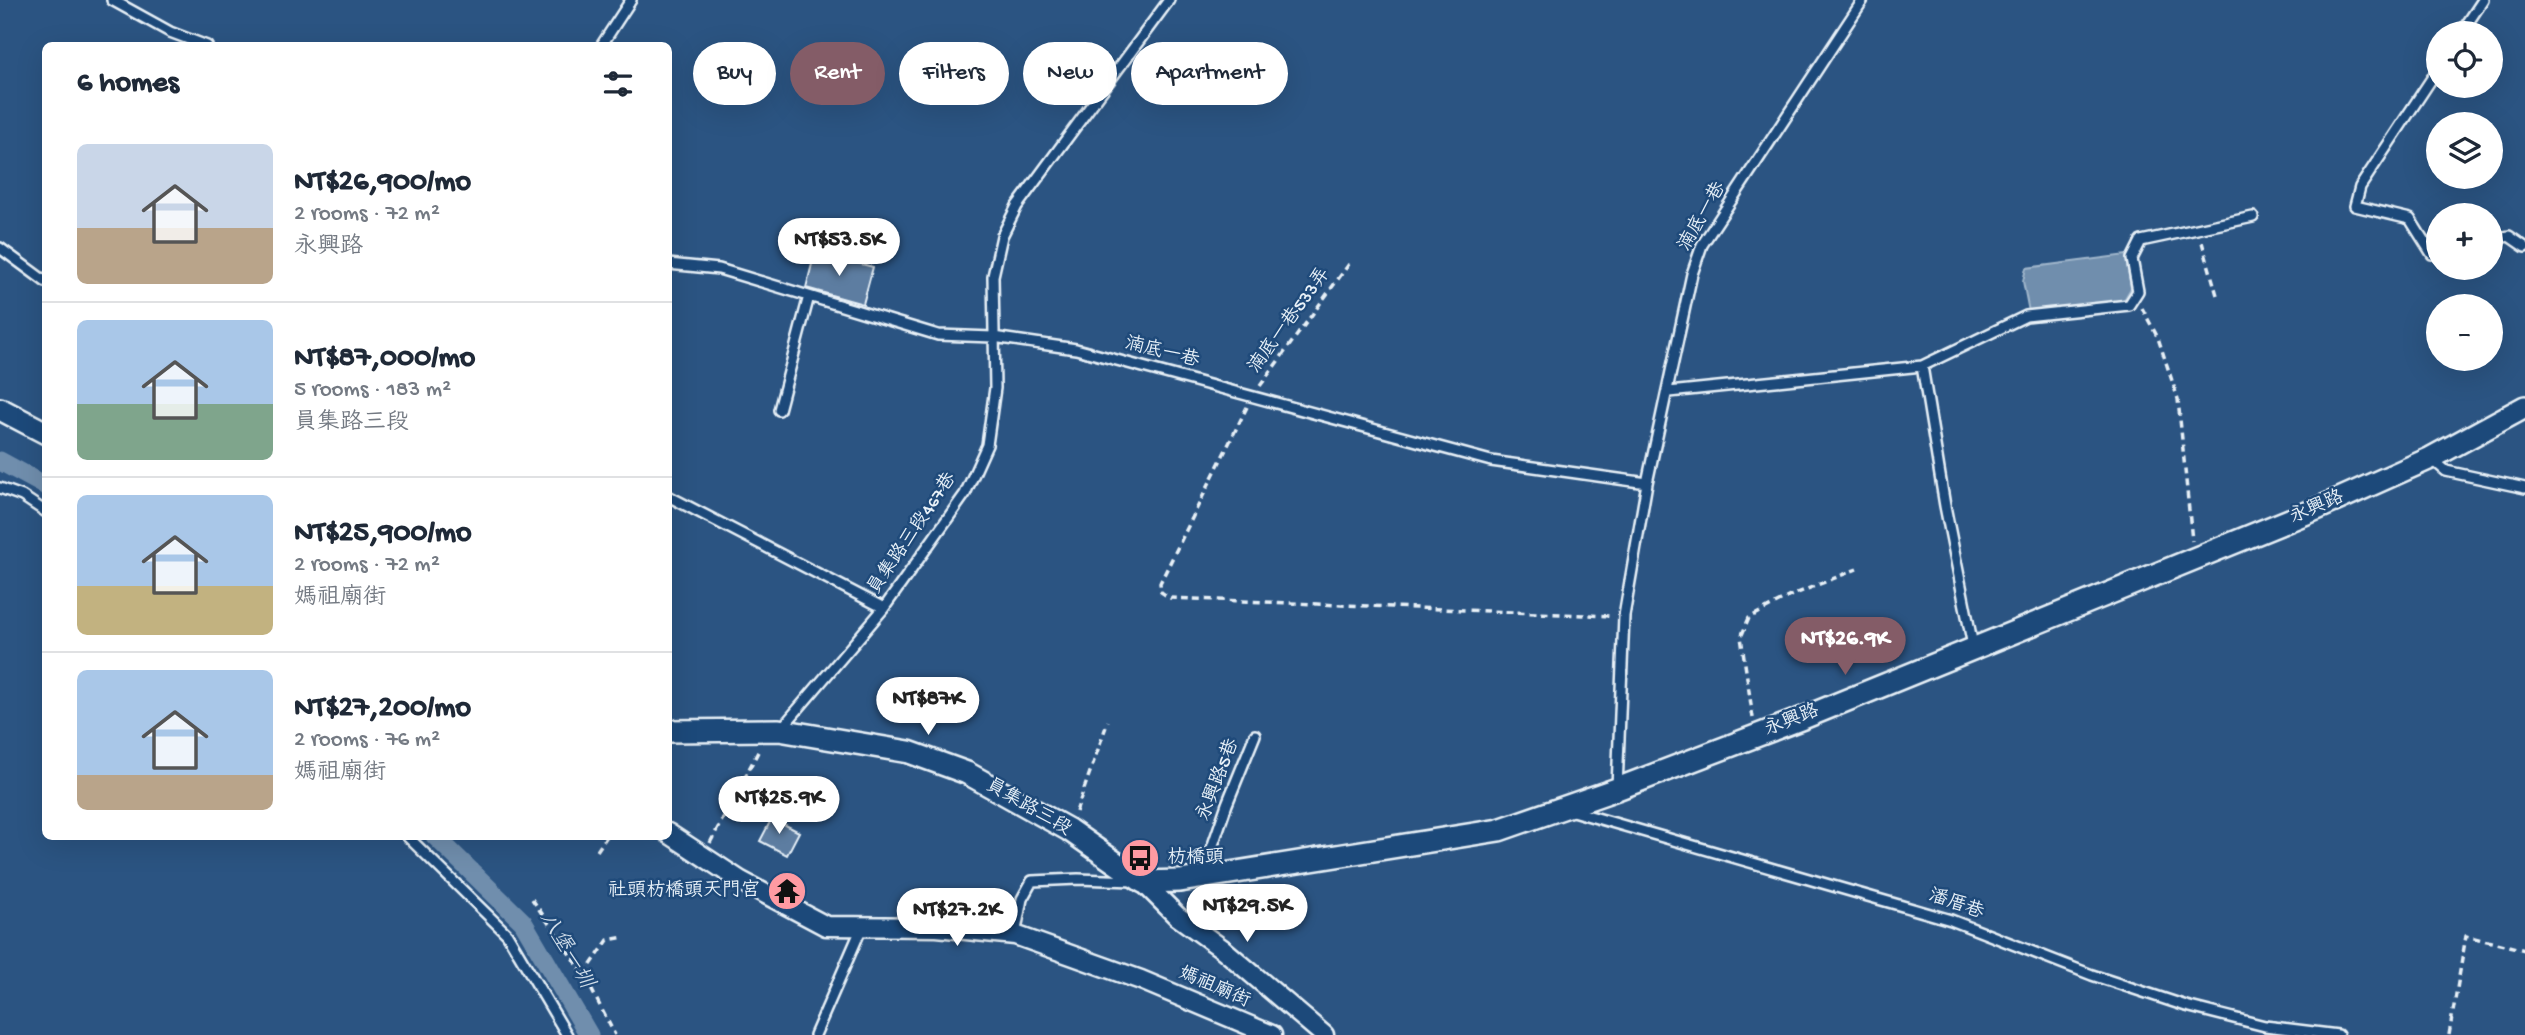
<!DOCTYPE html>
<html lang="en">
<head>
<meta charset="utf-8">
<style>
  :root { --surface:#fff; --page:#f2f2f3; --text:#1f2937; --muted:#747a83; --line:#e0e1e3; --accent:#845c67 }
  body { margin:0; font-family:"Gochi Hand","LXGW WenKai TC",sans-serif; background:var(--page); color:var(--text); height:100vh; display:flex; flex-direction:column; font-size:26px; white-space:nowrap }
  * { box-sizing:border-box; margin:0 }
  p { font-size:23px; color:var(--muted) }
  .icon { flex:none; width:38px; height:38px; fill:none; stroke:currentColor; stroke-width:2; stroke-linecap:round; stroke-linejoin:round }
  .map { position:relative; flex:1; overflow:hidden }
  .side { position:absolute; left:42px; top:42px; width:630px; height:798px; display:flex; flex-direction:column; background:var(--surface); border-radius:10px; box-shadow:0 7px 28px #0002 }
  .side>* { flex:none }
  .top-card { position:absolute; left:693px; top:42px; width:665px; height:63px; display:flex; gap:14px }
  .fabs { position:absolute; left:2426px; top:21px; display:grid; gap:14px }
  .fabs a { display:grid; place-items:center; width:77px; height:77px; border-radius:50%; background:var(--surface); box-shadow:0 7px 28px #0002; font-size:35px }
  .price { position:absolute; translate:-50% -60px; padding:0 16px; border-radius:24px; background:#fff; color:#222; font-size:23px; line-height:46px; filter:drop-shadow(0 2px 4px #0008) }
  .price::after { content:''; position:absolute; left:50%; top:42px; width:21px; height:16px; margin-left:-10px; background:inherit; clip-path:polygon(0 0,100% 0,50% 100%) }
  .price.selected { background:var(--accent); color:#fff }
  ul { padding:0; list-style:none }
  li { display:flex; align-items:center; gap:21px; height:175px; padding:0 35px }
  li+li { border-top:2px solid var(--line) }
  li span { display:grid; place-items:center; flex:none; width:196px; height:140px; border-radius:10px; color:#555 }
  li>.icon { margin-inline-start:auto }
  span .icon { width:84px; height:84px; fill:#fffc; stroke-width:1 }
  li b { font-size:30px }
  h2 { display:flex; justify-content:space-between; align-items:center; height:84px; padding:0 35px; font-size:30px }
  .pill { padding:0 24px; border-radius:32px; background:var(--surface); box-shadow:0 7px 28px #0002; font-size:24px; line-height:63px }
  .pill.selected { background:var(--accent); color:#fff }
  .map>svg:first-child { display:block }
  .water { fill:#708ead; stroke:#a0b6cb; stroke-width:2 }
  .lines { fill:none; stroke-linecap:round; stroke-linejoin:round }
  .canal { stroke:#708ead; stroke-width:19 }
  .building { fill:#5d7da1; stroke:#e8f1f8; stroke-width:2 }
  .service-casing { stroke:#e8f1f8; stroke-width:14 }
  .minor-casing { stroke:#e8f1f8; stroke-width:23 }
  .tertiary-casing { stroke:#e8f1f8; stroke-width:26 }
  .path { stroke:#e8f1f8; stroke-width:3.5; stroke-dasharray:7 5; stroke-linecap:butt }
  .service { stroke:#1f4a7a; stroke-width:9 }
  .minor { stroke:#1f4a7a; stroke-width:18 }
  .tertiary { stroke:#1f4a7a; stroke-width:21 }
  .labels { text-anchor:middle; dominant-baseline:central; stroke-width:5; stroke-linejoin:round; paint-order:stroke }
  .street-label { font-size:19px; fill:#e8f1f8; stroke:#1f4a7a }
  .poi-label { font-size:19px; fill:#e8f1f8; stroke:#1f4a7a; text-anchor:start }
  .water-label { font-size:21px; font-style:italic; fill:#d0dde9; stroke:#1f4a7a }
</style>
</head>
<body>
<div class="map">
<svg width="2525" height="1035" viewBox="0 0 2525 1035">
  <rect width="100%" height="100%" fill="#2b5482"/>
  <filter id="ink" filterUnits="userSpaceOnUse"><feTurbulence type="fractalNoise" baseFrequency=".0143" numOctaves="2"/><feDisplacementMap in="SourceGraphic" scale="14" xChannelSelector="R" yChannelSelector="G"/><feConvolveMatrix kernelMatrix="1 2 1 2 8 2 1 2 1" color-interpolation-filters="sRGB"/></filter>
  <g filter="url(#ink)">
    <path class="water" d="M 2126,255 L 2131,288 L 2124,300 L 2029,312 L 2023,281 L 2026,268 Z"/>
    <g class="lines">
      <path class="canal" d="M 0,461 L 46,486
        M 435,836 L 523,922 L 589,1035"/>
    </g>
    <path class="building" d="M 815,252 L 873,267 L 863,304 L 806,288 Z
      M 772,818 L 799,832 L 787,855 L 760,841 Z"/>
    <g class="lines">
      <g class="service-casing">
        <path id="service" d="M 112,0 L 170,32 L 207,46
          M 2461,33 L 2483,0
          M 601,46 L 631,0
          M 2438,69 L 2360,187 L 2355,206 L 2410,219 L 2432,254 L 2438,253
          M 2490,240 L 2509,236 L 2525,247
          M 0,248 L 46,282
          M 668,264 L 719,269 L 938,335 L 993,337 L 1076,349 L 1491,461 L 1647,483
          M 1669,392 L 1922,366
          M 779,410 L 809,296
          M 2432,459 L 2446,471 L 2525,488
          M 0,488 L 22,496 L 46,512
          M 668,496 L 884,608
          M 1973,646 L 1945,506 L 1922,366 L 2026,316 L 2129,305 L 2138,291 L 2132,259 L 2141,241 L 2253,217
          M 781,729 L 884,608 L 965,494 L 987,445 L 995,388 L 993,276 L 1002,236 L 1017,206 L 1169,0
          M 1617,788 L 1624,616 L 1647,483 L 1692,274 L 1702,245 L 1863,0
          M 1569,810 L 1951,920 L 2092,975 L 2186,1006 L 2265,1026 L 2338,1035
          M 407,836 L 507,934 L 567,1035
          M 1202,877 L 1227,804 L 1255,735
          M 1015,935 L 1022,899 L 1032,881 L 1078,879 L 1134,881
          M 815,1035 L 862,927"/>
      </g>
      <g class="minor-casing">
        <path id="minor" d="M 668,833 L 741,881 L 826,926 L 937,927 L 1015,935 L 1141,980 L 1272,1035
          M 1143,882 L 1177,916 L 1224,950 L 1324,1035"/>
      </g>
      <g class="tertiary-casing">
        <path id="tertiary" d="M 0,409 L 46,433
          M 668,731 L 779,730 L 909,752 L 967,773 L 1069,830 L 1143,882 L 1180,881 L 1499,830 L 1617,789 L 1803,718 L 2319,508 L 2431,458 L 2525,407"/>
      </g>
      <path class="path" d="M 2202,242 L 2217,295
        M 2142,308 L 2158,338 L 2178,399 L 2192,541
        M 1260,386 L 1349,264
        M 1247,407 L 1160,583 L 1161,592 L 1170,598 L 1611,616
        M 1753,718 L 1741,637 L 1749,618 L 1790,596 L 1857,569
        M 1076,812 L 1108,721
        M 710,843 L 759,750
        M 597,851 L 607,836
        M 532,899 L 584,975 L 615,1035
        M 584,975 L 608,940 L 624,937
        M 2449,1035 L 2466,936 L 2525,950"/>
      <use href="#service" class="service"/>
      <use href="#minor" class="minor"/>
      <use href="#tertiary" class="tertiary"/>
    </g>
  </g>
  <defs>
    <g id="bus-disc" transform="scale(2.0125)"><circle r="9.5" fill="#ff9aa2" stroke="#1f4a7a"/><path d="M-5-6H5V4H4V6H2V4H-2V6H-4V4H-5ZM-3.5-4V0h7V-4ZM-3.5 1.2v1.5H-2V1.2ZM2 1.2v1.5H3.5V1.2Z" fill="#111"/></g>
    <g id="temple-disc" transform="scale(2.0125)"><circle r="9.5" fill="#ff9aa2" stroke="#1f4a7a"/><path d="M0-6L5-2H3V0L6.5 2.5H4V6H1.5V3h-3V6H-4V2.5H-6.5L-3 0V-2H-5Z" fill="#111"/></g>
  </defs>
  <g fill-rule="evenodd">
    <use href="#bus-disc" x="1140" y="858"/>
    <use href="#temple-disc" x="787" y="891"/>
  </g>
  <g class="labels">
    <g class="street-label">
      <text transform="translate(1703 217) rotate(-60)">湳底一巷</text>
      <text transform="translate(1290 321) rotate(-54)">湳底一巷533弄</text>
      <text transform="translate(1162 353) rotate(14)">湳底一巷</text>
      <text transform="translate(2317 508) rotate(-23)">永興路</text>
      <text transform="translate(913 534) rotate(-56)">員集路三段467巷</text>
      <text transform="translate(1792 721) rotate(-21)">永興路</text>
      <text transform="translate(1219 780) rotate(-69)">永興路5巷</text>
      <text transform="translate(1028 808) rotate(30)">員集路三段</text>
      <text transform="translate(1956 905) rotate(19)">潘厝巷</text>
      <text transform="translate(1214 988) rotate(23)">媽祖廟街</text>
    </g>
    <g class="poi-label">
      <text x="1167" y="858">枋橋頭</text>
      <text x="760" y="891" text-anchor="end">社頭枋橋頭天門宮</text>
    </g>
    <g class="water-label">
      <text transform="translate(565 951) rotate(59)">八堡一圳</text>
    </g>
  </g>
</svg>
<div class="fabs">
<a><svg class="icon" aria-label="locate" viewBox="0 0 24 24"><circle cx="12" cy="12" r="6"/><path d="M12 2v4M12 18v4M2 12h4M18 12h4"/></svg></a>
<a><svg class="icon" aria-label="layers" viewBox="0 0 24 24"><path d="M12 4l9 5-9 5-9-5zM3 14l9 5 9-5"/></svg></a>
<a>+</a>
<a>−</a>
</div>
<b class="price" style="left:839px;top:278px">NT$53.5K</b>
<b class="price selected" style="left:1845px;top:677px">NT$26.9K</b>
<b class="price" style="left:928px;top:737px">NT$87K</b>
<b class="price" style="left:779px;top:836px">NT$25.9K</b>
<b class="price" style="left:1247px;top:944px">NT$29.5K</b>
<b class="price" style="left:957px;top:948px">NT$27.2K</b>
<div class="top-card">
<a class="pill">Buy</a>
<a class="pill selected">Rent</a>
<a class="pill">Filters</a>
<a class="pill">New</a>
<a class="pill">Apartment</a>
</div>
<section class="side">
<h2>6 homes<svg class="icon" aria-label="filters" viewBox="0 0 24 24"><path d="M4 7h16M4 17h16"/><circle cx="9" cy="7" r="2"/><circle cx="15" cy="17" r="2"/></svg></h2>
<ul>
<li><span style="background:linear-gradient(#c9d6e8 60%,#b9a48a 0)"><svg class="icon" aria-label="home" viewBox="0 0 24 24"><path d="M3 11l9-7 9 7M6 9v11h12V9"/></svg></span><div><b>NT$26,900/mo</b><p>2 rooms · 72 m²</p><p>永興路</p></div></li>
<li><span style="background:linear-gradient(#a9c7e8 60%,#7fa58c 0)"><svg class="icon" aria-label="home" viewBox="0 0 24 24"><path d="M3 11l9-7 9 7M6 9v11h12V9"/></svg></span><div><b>NT$87,000/mo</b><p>5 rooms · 183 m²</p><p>員集路三段</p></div></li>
<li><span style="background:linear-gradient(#a9c7e8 65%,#c2b280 0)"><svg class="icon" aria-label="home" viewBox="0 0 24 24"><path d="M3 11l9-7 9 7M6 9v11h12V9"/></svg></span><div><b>NT$25,900/mo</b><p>2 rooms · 72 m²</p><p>媽祖廟街</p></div></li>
<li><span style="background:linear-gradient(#a9c7e8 75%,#b9a48a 0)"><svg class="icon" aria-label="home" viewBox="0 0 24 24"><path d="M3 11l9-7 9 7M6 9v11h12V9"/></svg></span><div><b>NT$27,200/mo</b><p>2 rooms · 76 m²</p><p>媽祖廟街</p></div></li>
</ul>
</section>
</div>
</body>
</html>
